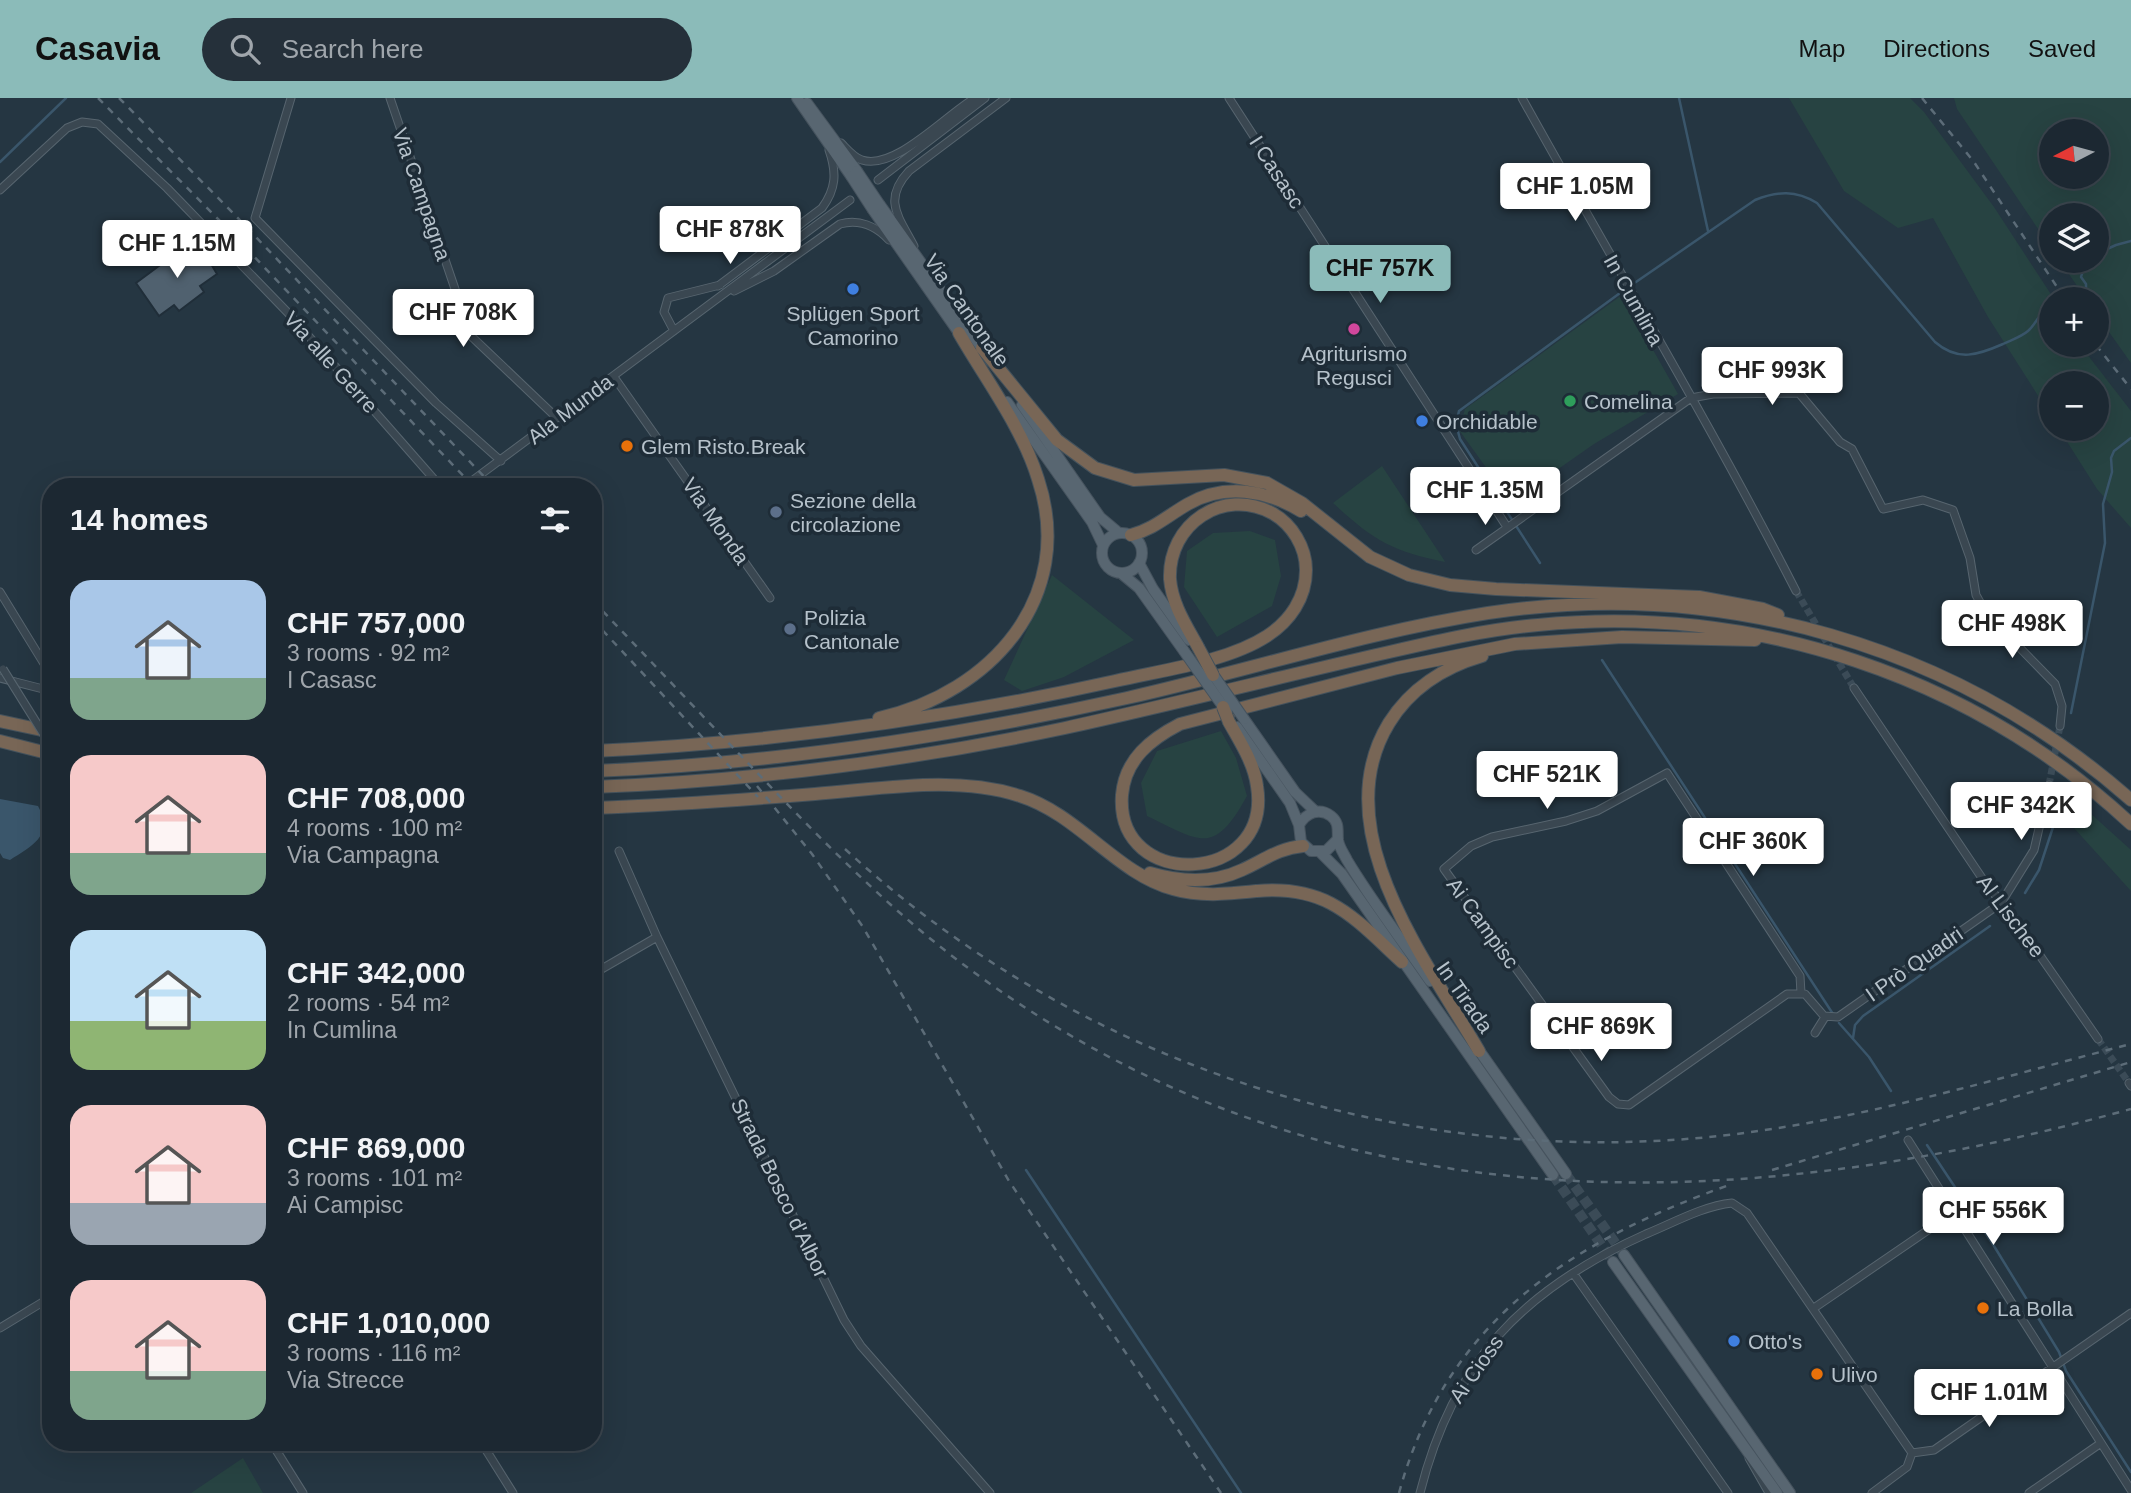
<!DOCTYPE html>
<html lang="en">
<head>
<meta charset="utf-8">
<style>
  :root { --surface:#1c2832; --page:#25303a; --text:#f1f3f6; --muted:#a0a6ac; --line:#3a444d; --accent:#8bbbb9 }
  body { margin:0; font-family:Helvetica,sans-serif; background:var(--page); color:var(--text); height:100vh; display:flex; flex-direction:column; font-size:26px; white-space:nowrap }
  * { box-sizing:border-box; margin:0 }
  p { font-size:23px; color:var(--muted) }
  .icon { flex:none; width:38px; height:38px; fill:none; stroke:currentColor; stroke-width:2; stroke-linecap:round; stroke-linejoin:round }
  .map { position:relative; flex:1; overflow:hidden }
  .sheet { position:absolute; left:42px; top:380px; width:560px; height:973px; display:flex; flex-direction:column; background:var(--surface); border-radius:28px; box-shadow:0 7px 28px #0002,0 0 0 2px var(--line) }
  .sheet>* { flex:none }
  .needle { width:46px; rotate:264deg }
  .buttons { position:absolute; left:2039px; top:21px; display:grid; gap:14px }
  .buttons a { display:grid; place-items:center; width:70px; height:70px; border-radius:50%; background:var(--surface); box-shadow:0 7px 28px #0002,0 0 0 2px var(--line); font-size:35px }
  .price { position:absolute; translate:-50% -60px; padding:0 16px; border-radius:7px; background:#fff; color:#222; font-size:23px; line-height:46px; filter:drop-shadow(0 2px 4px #0008) }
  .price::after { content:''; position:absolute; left:50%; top:42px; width:21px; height:16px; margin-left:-10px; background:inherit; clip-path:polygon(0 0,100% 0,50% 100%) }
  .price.active { background:var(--accent); color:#111 }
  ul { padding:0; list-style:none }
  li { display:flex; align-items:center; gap:21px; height:175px; padding:0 28px }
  li span { display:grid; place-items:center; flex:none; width:196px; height:140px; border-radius:21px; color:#555 }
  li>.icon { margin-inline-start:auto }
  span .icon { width:84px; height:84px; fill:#fffc; stroke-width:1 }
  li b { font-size:30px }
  h2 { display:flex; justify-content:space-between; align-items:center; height:84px; padding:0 28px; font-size:30px }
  header { display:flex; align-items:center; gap:42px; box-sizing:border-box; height:98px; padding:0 35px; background:var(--accent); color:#111 }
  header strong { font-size:33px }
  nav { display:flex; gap:38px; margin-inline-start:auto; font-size:24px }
  .search { width:490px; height:63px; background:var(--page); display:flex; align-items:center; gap:18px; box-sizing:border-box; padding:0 24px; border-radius:38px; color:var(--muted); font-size:26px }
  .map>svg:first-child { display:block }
  .green { fill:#274342; fill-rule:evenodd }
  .water { fill:#3a566b }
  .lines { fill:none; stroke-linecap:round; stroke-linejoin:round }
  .stream { stroke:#3a566b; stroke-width:2.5 }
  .building { fill:#50616f; stroke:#202e39; stroke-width:2 }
  .street-tunnel { stroke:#3b4b57; stroke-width:7; stroke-dasharray:7 3.5; stroke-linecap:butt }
  .primary-tunnel { stroke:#3b4b57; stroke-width:10; stroke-dasharray:10 5; stroke-linecap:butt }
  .street-casing { stroke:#57656f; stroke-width:9 }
  .primary-casing { stroke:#46535e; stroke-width:12 }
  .highway-casing { stroke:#44525c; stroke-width:14 }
  .street { stroke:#3a4751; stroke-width:7 }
  .primary { stroke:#586671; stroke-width:10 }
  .highway { stroke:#786656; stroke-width:12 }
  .rail { stroke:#5c6c78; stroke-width:2.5; stroke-dasharray:7 7; stroke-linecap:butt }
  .street-bridge-casing { stroke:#57656f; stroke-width:9; stroke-linecap:butt }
  .primary-bridge-casing { stroke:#46535e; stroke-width:12; stroke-linecap:butt }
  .highway-bridge-casing { stroke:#44525c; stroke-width:14; stroke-linecap:butt }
  .street-bridge { stroke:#3a4751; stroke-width:7 }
  .primary-bridge { stroke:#586671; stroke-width:10 }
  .highway-bridge { stroke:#786656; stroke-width:12 }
  .shop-dot { fill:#3f7fe0; stroke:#1e2c37; stroke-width:2.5 }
  .hotel-dot { fill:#d1479c; stroke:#1e2c37; stroke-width:2.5 }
  .leisure-dot { fill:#2e9e5b; stroke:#1e2c37; stroke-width:2.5 }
  .food-dot { fill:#e8710a; stroke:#1e2c37; stroke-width:2.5 }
  .service-dot { fill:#5c6f8a; stroke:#1e2c37; stroke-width:2.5 }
  .labels { text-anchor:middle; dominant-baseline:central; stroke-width:7; stroke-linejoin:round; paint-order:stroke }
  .street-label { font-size:21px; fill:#b6c2cb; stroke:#1e2c37 }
  .poi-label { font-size:21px; fill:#b6c2cb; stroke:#1e2c37; text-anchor:start }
</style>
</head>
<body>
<header>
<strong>Casavia</strong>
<div class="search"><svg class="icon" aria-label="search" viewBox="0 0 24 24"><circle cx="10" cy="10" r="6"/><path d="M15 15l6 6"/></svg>Search here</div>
<nav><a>Map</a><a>Directions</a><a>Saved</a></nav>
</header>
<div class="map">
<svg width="2131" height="1395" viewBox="0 0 2131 1395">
  <rect width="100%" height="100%" fill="#253642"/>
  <path class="green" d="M 1789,0 L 1910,0 L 1924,14 L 1994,109 L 2054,201 L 2051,201 L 2051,247 L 2080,247 L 2131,313 L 2131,430 L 2097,391 L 2059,331 L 2096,331 L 2096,285 L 2051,285 L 2051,318 L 1988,219 L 1933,120 L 1898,130 L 1844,93 Z
    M 1954,0 L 2131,0 L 2131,265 L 2097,217 L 2096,201 L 2086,201 L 2060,163 L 2096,163 L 2096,117 L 2051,117 L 2051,150 L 1957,11 ZM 2096,33 L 2096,79 L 2051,79 L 2051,33 Z
    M 1622,197 L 1678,296 L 1594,346 L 1544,381 L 1516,411 L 1459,332 L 1465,311 Z
    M 1382,368 L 1444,462 L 1445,464 C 1391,453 1373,442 1333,405 Z
    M 1250,433 L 1275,442 L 1281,478 L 1272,508 L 1217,539 L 1184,489 L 1187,453 L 1213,435 Z
    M 1052,477 L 1134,542 L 1064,579 L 1022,593 L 1004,582 Z
    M 1221,633 L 1236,660 L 1247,698 C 1214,758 1201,744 1147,718 L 1141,685 L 1157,653 Z
    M 2059,687 L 2131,752 L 2131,793 L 2055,709 Z
    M 243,1360 L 263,1395 L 191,1395 Z"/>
  <path class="water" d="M 0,701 L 38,708 C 55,738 30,749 10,762 L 3,760 L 0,755 Z"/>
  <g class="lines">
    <path class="stream" d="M 1679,0 L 1708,133
      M 0,64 L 66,0
      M 2096,156 L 2116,147 L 2131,143
      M 2070,201 L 2086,194 L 2086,186 L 2081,179 L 2086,163
      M 1540,465 L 1460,341 L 1456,326 L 1459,313 L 1620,195 L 1755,102 C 1777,93 1796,92 1817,105 L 1935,244 C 1958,264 1978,257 2003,246 C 2011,242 2021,239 2028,233 C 2037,225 2039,214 2051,209
      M 1602,562 L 1833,916
      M 2071,615 L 2105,445 L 2103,406 L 2112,374 L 2111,360 L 2114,353 L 2131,340
      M 2025,795 L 2039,772 L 2055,723
      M 1839,925 L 1869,959 L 1891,993
      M 1853,940 L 1855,927 L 1863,918 L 1990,828
      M 1927,1047 L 1994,1148 L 2059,1254 L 2066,1273 L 2131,1374
      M 1026,1072 L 1241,1395"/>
  </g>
  <path class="building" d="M 191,144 L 201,157 L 204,154 L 217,176 L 200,188 L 204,194 L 179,213 L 174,207 L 159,218 L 136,185 Z"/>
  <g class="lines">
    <path class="street-tunnel" d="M 1796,493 L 1854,590
      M 2049,687 L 2060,628
      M 2098,941 L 2129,985"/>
    <path class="primary-tunnel" d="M 1566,1076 L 1624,1157
      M 1553,1077 L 1613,1164"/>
    <g class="street-casing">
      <path id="street" d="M 291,0 L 255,120 L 436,305 L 501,363
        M 390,0 L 471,238 L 557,320
        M 1229,0 L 1507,429
        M 1522,0 C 1613,164 1710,325 1796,493
        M 841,45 C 847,51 854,60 862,62 C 895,73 947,16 975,0
        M 878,82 L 985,0
        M 0,92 L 67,30 L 82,24 L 98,26 L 167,90 L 291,218 L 440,388
        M 914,148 C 899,119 882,102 909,73 L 1006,0
        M 718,188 L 822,110 C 836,91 837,75 829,52
        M 734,193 L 774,173 L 840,126 C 859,121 876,128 889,142
        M 674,233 L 664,214 L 668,200 L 720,187
        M 614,279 L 770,500
        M 465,388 L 850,102
        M 1476,452 L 1691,300 L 1713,296 L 1799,295 L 1840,344 L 1852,351 L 1883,411 L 1923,402 L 1953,412 L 1970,460 L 1976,497 L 1986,515 L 2055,586 L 2062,608 L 2060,628
        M 0,494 L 46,569
        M 0,580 L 51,593
        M 1854,590 L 1986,786 L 2011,816 L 2098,941
        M 619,753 L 657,839 L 844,1222 L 861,1248 L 990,1395
        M 593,876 L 657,839
        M 1801,895 L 1800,878 L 1667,675 L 1597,713 L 1566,723 L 1492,739 L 1471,748 L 1444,771 L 1609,999 L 1618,1006 L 1629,1007 L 1787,896 L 1805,896 L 1824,918 L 1838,919 L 2001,805 L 2034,752 L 2049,687
        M 1815,935 L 1825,919
        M 2129,985 L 2131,988
        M 1908,1042 L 2131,1392
        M 1573,1175 L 1728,1395
        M 1814,1210 L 1953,1115
        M 0,1230 L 51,1199
        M 271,1344 L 303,1395
        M 481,1344 L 513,1395
        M 1912,1355 L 1934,1352 L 2131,1215
        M 1749,1360 L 1769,1395
        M 1420,1395 C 1453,1263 1523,1191 1646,1136 C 1673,1125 1703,1108 1732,1105 L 1747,1115 L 1912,1355
        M 1872,1395 L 1907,1369 L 1912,1355
        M 2029,1395 L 2101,1345"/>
    </g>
    <g class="primary-casing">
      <path id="primary" d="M 797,0 L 851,78
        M 807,5 L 857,73
        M 880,107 L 986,256
        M 873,112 L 964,242
        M 1007,304 L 1092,424 L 1103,447
        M 1022,307 L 1100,419 L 1119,435
        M1102 455a20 20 0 1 1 40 0a20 20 0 1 1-40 0Z
        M 1139,465 L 1153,491 L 1189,542
        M 1122,476 L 1139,490 L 1184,553
        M 1244,621 L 1295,694 L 1316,714
        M 1237,629 L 1290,705 L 1299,727
        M 1338,741 L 1326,753 L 1311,753 L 1301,744 L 1299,727 C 1306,715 1319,709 1331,718 C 1340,725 1337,733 1338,742 C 1339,749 1344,756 1347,762 C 1372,804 1403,843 1430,883
        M 1320,754 L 1342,776 L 1553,1077
        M 1476,948 L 1566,1076
        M 1624,1157 L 1790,1395
        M 1613,1164 L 1777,1395"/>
    </g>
    <g class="highway-casing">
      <path id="highway" d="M 982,250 L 1057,342 L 1095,370 L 1134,382 L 1224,377 L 1267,385 L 1302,405 L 1370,459 L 1409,477 L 1450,487 L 1496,491 L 1699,499 L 1763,511 L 1778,517
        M 1131,437 C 1154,431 1167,418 1188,406 C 1225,385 1266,392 1301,413
        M 879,620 C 991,595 1077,499 1038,381 C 1022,329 986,282 959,235
        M 0,623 L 51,634
        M 1229,624 C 1240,644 1254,665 1257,688 C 1273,788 1115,794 1122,697 C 1125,661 1151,641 1180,626 L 1397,570 L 1515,546 L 1622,539 L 1755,542
        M 0,643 L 51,656
        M 593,653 C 769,645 943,621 1115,583 C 1162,572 1227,564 1267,538 C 1290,523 1306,500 1306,472 C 1306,449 1292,426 1272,415 C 1223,389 1168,426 1170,481 C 1172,506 1186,527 1198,549
        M 593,673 C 774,666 950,639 1127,600 C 1247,573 1366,534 1488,515 C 1720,480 1954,546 2131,702
        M 593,689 C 752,683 909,663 1065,630 C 1165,608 1264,583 1363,560 C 1421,547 1479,532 1538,527 C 1754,506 1971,577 2131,726
        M 593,710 C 667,707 741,702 815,696 C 882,691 955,677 1020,698 C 1078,716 1117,776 1173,791 C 1200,799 1228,796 1257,793 C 1328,787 1353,819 1402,864
        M 1150,775 C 1181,784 1212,786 1242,772 C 1264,762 1279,750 1303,748
        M 1479,953 C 1426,862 1324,731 1389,625 C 1410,591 1444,569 1482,558"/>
    </g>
    <use href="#street" class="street"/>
    <use href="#primary" class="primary"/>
    <use href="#highway" class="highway"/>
    <path class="rail" d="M 98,0 L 222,125 L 473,388
      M 119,0 L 233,115 L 493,388
      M 1922,0 L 1974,64 L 2065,201
      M 2096,247 L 2131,291
      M 593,503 C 644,556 694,609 744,661 C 809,729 873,796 947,854 C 1303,1130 1716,1125 2131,1011
      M 593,522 L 758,699
      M 757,688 L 812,756 L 863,829 L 1009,1083 L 1221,1395
      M 845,751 C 1081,968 1409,1074 1728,1037 C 1865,1021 1998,980 2131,946
      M 1772,1072 L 2131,964
      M 1399,1395 C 1446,1223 1570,1144 1729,1087"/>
    <g class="street-bridge-casing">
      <path id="street-bridge" d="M 3,571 L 51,648"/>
    </g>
    <g class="primary-bridge-casing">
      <path id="primary-bridge" d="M 857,73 L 880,107
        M 851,78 L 873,112
        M 1184,553 L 1227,614
        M 1210,572 L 1244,621"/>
    </g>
    <g class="highway-bridge-casing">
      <path id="highway-bridge" d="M 1198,549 L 1213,577
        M 1223,609 L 1229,624"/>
    </g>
    <use href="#street-bridge" class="street-bridge"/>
    <use href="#primary-bridge" class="primary-bridge"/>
    <use href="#highway-bridge" class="highway-bridge"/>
  </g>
  <g class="shop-dot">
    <circle cx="853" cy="191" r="7"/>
    <circle cx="1422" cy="323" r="7"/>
    <circle cx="1734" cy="1243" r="7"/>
  </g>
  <circle class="hotel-dot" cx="1354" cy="231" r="7"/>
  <circle class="leisure-dot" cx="1570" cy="303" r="7"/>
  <g class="food-dot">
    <circle cx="627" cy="348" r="7"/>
    <circle cx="1983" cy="1210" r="7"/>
    <circle cx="1817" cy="1276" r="7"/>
  </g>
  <g class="service-dot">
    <circle cx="776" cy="414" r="7"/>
    <circle cx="790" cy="531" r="7"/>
  </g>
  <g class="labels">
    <g class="street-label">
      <text transform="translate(1277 74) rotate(57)">I Casasc</text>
      <text transform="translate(422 96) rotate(71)">Via Campagna</text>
      <text transform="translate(1634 202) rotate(61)">In Cumlina</text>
      <text transform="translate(967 212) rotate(55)">Via Cantonale</text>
      <text transform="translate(331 264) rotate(48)">Via alle Gerre</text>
      <text transform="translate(570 311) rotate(-37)">Ala Munda</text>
      <text transform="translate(716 423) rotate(55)">Via Monda</text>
      <text transform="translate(2011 818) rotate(53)">Al Lischee</text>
      <text transform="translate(1483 825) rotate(54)">Ai Campisc</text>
      <text transform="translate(1914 866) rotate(-35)">I Prò Quadri</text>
      <text transform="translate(1465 899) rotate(55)">In Tirada</text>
      <text transform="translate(780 1090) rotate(64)">Strada Bosco d'Albor</text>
      <text transform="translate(1476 1271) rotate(-55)">Ai Cioss</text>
    </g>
    <g class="poi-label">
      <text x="853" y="215" text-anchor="middle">Splügen Sport<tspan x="853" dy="24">Camorino</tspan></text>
      <text x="1354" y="255" text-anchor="middle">Agriturismo<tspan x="1354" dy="24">Regusci</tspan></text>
      <text x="1584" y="303">Comelina</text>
      <text x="1436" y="323">Orchidable</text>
      <text x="641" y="348">Glem Risto.Break</text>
      <text x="790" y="402">Sezione della<tspan x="790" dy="24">circolazione</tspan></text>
      <text x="804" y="519">Polizia<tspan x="804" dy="24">Cantonale</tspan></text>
      <text x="1997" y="1210">La Bolla</text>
      <text x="1748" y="1243">Otto's</text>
      <text x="1831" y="1276">Ulivo</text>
    </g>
  </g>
</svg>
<div class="buttons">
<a><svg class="needle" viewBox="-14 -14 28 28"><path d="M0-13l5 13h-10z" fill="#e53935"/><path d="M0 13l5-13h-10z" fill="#a0a6ac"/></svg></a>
<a><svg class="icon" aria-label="layers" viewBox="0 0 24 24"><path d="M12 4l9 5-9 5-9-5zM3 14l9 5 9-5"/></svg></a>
<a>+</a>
<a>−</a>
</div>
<b class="price" style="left:1575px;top:125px">CHF 1.05M</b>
<b class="price" style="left:730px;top:168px">CHF 878K</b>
<b class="price" style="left:177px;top:182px">CHF 1.15M</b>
<b class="price active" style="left:1380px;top:207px">CHF 757K</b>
<b class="price" style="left:463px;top:251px">CHF 708K</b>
<b class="price" style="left:1772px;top:309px">CHF 993K</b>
<b class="price" style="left:1485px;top:429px">CHF 1.35M</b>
<b class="price" style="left:2012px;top:562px">CHF 498K</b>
<b class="price" style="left:1547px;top:713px">CHF 521K</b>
<b class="price" style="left:2021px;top:744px">CHF 342K</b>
<b class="price" style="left:1753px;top:780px">CHF 360K</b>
<b class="price" style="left:1601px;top:965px">CHF 869K</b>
<b class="price" style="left:1993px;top:1149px">CHF 556K</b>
<b class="price" style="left:1989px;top:1331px">CHF 1.01M</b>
<section class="sheet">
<h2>14 homes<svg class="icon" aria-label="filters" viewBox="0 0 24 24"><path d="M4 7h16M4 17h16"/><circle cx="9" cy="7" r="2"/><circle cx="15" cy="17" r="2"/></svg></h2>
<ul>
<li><span style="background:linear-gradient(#a9c7e8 70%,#7fa58c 0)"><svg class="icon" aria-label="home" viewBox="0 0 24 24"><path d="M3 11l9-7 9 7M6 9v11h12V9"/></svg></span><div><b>CHF 757,000</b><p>3 rooms · 92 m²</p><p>I Casasc</p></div></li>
<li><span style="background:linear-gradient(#f6c9c9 70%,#7fa58c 0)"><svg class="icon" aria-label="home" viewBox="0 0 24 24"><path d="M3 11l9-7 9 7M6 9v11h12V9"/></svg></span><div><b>CHF 708,000</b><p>4 rooms · 100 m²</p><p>Via Campagna</p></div></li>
<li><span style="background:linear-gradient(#bfe0f5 65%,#8fb573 0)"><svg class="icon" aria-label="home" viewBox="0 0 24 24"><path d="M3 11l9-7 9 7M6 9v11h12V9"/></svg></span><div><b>CHF 342,000</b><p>2 rooms · 54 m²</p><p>In Cumlina</p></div></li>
<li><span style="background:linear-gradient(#f6c9c9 70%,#9aa5b1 0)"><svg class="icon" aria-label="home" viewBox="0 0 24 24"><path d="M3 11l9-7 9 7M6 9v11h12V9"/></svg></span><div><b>CHF 869,000</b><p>3 rooms · 101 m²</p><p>Ai Campisc</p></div></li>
<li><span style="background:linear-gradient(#f6c9c9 65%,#7fa58c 0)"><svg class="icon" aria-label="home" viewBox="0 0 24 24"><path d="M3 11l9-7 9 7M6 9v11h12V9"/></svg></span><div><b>CHF 1,010,000</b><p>3 rooms · 116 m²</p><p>Via Strecce</p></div></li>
</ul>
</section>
</div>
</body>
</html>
